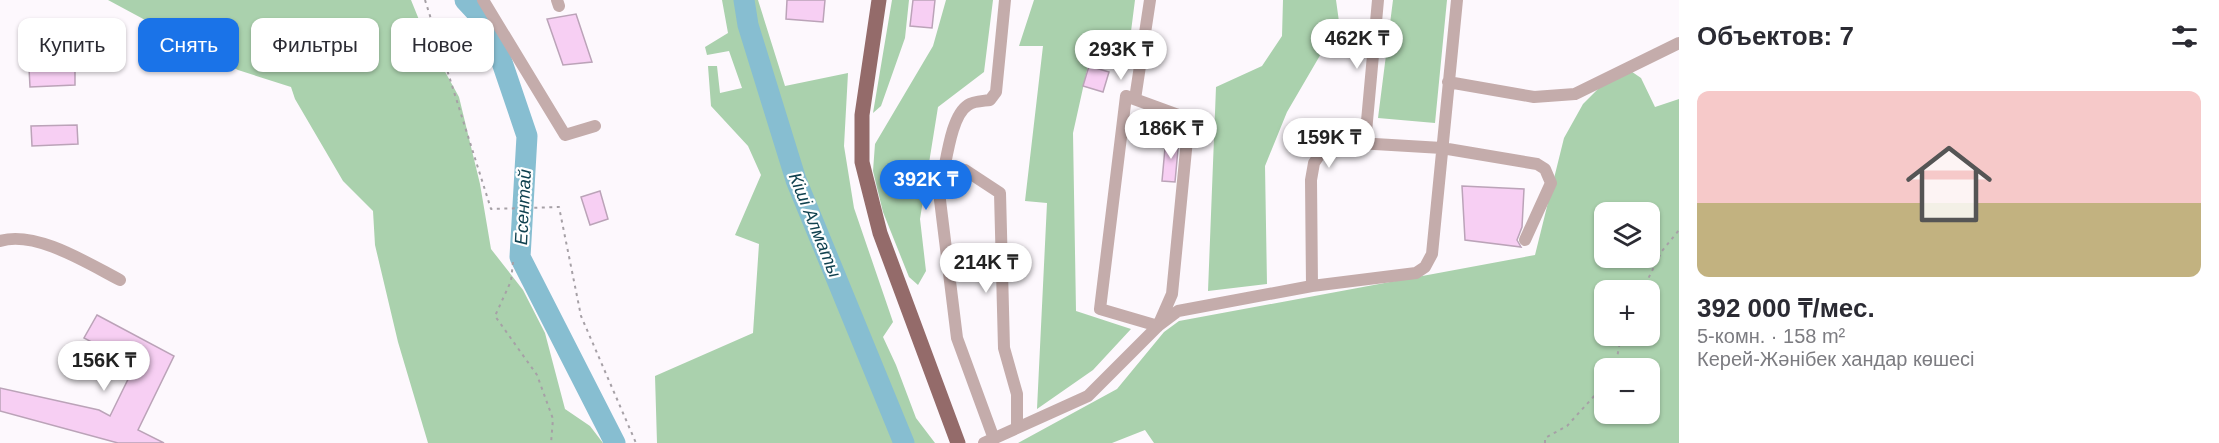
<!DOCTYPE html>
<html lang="ru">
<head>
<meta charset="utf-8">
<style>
  :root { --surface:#fff; --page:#f7f7f7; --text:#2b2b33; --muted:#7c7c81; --line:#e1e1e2; --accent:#1a73e8 }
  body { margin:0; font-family:Helvetica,sans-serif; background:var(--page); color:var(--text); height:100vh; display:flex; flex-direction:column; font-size:22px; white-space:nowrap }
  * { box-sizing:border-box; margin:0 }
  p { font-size:20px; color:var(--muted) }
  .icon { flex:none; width:33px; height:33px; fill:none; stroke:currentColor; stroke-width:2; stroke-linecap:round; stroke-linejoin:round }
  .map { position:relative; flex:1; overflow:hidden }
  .sheet { display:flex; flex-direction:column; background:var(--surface); width:540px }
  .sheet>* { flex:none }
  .top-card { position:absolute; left:18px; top:18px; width:570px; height:54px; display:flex; gap:12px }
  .tools { position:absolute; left:1594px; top:202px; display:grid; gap:12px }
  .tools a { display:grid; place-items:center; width:66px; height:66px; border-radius:12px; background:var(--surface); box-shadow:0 2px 4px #0004; font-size:30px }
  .price { position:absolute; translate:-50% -51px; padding:0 14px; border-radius:21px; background:#fff; color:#222; font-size:20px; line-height:39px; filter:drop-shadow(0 2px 3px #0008) }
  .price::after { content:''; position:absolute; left:50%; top:36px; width:18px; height:14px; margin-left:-9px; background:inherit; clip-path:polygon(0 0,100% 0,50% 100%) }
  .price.current { background:var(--accent); color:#fff }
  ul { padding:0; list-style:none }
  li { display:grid; align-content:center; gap:12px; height:318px; padding:0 18px }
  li+li { border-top:2px solid var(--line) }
  li span { display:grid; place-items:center; height:186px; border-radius:12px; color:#555 }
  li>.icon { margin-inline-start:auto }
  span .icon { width:108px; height:108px; fill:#fffc; stroke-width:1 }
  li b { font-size:26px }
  h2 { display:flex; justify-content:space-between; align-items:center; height:72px; padding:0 18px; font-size:26px }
  .chip { padding:0 21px; border-radius:12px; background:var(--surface); box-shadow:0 2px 4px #0004; font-size:21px; line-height:54px }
  .chip.current { background:var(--accent); color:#fff }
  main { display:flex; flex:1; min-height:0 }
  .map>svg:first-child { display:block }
  .forest { fill:#aad1ad; fill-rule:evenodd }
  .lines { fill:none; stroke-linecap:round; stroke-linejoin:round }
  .river { stroke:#87bed1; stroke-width:21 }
  .building { fill:#f7cff3; stroke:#bba3b8; stroke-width:1.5 }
  .path { stroke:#a6a0a6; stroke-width:2; stroke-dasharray:3 4.5; stroke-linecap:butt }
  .minor { stroke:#c4acab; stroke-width:12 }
  .major { stroke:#946b6a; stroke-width:15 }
  .labels { text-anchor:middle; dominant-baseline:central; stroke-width:4.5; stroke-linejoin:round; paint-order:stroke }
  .water-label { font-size:18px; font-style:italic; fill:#10414f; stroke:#fff }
</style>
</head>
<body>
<main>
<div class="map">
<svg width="1679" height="443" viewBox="0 0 1679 443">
  <rect width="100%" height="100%" fill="#fdf8fd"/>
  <path class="forest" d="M 108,0 L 411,0 L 426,37 L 459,97 L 480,184 L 491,249 L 523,290 L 545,333 L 565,409 L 590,426 L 603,443 L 428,443 L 398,342 L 375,245 L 373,211 L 343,181 L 295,99 L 291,87 L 238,70 Z
    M 722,0 L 758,0 L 785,86 L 848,73 L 844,146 L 854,208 L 893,322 L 883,337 L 896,365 L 916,418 L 935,443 L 657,443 L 655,376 L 753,333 L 759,244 L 735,235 L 761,175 L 748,146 L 711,106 L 708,66 L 717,66 L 720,93 L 742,88 L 729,51 L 707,55 L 705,47 L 728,33 Z
    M 892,0 L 909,0 L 905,38 L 881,106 L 873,113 Z
    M 946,0 L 993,0 L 984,72 L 938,107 L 920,219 L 926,271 L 918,285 L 909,277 L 883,212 L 873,171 L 875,144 L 933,46 Z
    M 1034,0 L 1135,0 L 1129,47 L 1089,61 L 1073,133 L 1076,311 L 1131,329 L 1093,370 L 1037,409 L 1047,203 L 1025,201 L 1043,46 L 1019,46 Z
    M 1283,0 L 1336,0 L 1340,29 L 1322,52 L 1287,112 L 1265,166 L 1267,284 L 1208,291 L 1216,87 L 1262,66 L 1282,36 Z
    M 1393,0 L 1447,0 L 1435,123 L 1378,118 Z
    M 1622,65 L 1641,78 L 1655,107 L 1679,99 L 1679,443 L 1154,443 L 1145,430 L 1112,443 L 1018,443 L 1117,389 L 1164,332 L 1179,321 L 1535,255 L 1564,138 L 1583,104 ZM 1605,213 L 1650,213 L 1650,258 L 1605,258 ZM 1605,291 L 1650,291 L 1650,336 L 1605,336 ZM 1605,369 L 1650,369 L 1650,414 L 1605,414 Z"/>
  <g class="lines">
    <path class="river" d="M 465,0 L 490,27 L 527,136 L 520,257 L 615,443
      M 744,0 L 748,25 L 796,180 L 904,443"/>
  </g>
  <path class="building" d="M 787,0 L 825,0 L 823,22 L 786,19 Z
    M 913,0 L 935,0 L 932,28 L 910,26 Z
    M 576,14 L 592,62 L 563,65 L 547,19 Z
    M 75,66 L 75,85 L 30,87 L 29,68 Z
    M 1089,66 L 1109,72 L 1103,92 L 1083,86 Z
    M 77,125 L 78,144 L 32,146 L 31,126 Z
    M 1166,137 L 1179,138 L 1175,182 L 1162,181 Z
    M 1462,186 L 1524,189 L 1522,227 L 1517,240 L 1521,247 L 1465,240 Z
    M 600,191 L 608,219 L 590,225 L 581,197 Z
    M 97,315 L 174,356 L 138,430 L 164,443 L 118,443 L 0,411 L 0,388 L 99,410 L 110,416 L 135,365 L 84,338 Z"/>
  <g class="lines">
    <path class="path" d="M 425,0 L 491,209 L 559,207 L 581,316 L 636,443
      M 513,262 L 511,281 L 495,316 L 537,375 L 553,419 L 551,443
      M 1642,291 L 1662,251 L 1679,230
      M 1615,369 L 1621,336
      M 1545,443 L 1545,438 L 1567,426 L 1605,384"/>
    <path class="minor" d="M 483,0 L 565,135 L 595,126
      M 557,0 L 559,6
      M 1448,82 L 1534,97 L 1575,94 L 1679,43
      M 1126,96 L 1189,119 L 1172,294 L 1158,326 L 1100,309 Z
      M 1135,99 L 1150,0
      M 1365,143 L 1378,0
      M 946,171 L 965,170 L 1000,193 L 1004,348 L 1017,394 L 1017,428
      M 0,241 C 36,230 89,264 120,280
      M 1312,286 L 1311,180 L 1314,163 L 1322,151 L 1341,142 L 1442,148 L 1537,164 L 1545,169 L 1551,183 L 1525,240
      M 994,439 L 957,338 L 939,192 C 946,170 949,117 968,105 C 973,101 984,101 990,100 L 996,92 L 1005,0
      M 984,443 L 1088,396 L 1158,326 L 1178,311 L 1312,286 L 1416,273 L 1425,267 L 1432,254 L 1457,0"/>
    <path class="major" d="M 879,0 L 862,115 L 862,162 L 880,233 L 958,443"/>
  </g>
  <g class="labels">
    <g class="water-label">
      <text transform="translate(523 207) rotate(-87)">Есентай</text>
      <text transform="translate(815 225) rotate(68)">Кіші Алматы</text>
    </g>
  </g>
</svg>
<div class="tools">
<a><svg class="icon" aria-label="layers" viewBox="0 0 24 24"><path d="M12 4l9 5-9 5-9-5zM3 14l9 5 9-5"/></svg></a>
<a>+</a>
<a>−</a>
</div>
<b class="price" style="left:1357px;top:70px">462K ₸</b>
<b class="price" style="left:1121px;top:81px">293K ₸</b>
<b class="price" style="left:1171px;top:160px">186K ₸</b>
<b class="price" style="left:1329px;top:169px">159K ₸</b>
<b class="price current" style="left:926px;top:211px">392K ₸</b>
<b class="price" style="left:986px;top:294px">214K ₸</b>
<b class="price" style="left:104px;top:392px">156K ₸</b>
<div class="top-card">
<a class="chip">Купить</a>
<a class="chip current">Снять</a>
<a class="chip">Фильтры</a>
<a class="chip">Новое</a>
</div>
</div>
<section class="sheet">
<h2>Объектов: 7<svg class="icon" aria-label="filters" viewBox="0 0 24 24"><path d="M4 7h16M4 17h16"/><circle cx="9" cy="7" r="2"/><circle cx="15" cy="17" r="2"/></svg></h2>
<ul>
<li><span style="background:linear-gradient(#f6c9c9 60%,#c2b280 0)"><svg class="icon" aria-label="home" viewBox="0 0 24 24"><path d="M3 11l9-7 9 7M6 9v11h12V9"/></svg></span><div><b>392 000 ₸/мес.</b><p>5-комн. · 158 m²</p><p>Керей-Жәнібек хандар көшесі</p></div></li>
</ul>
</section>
</main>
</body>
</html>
